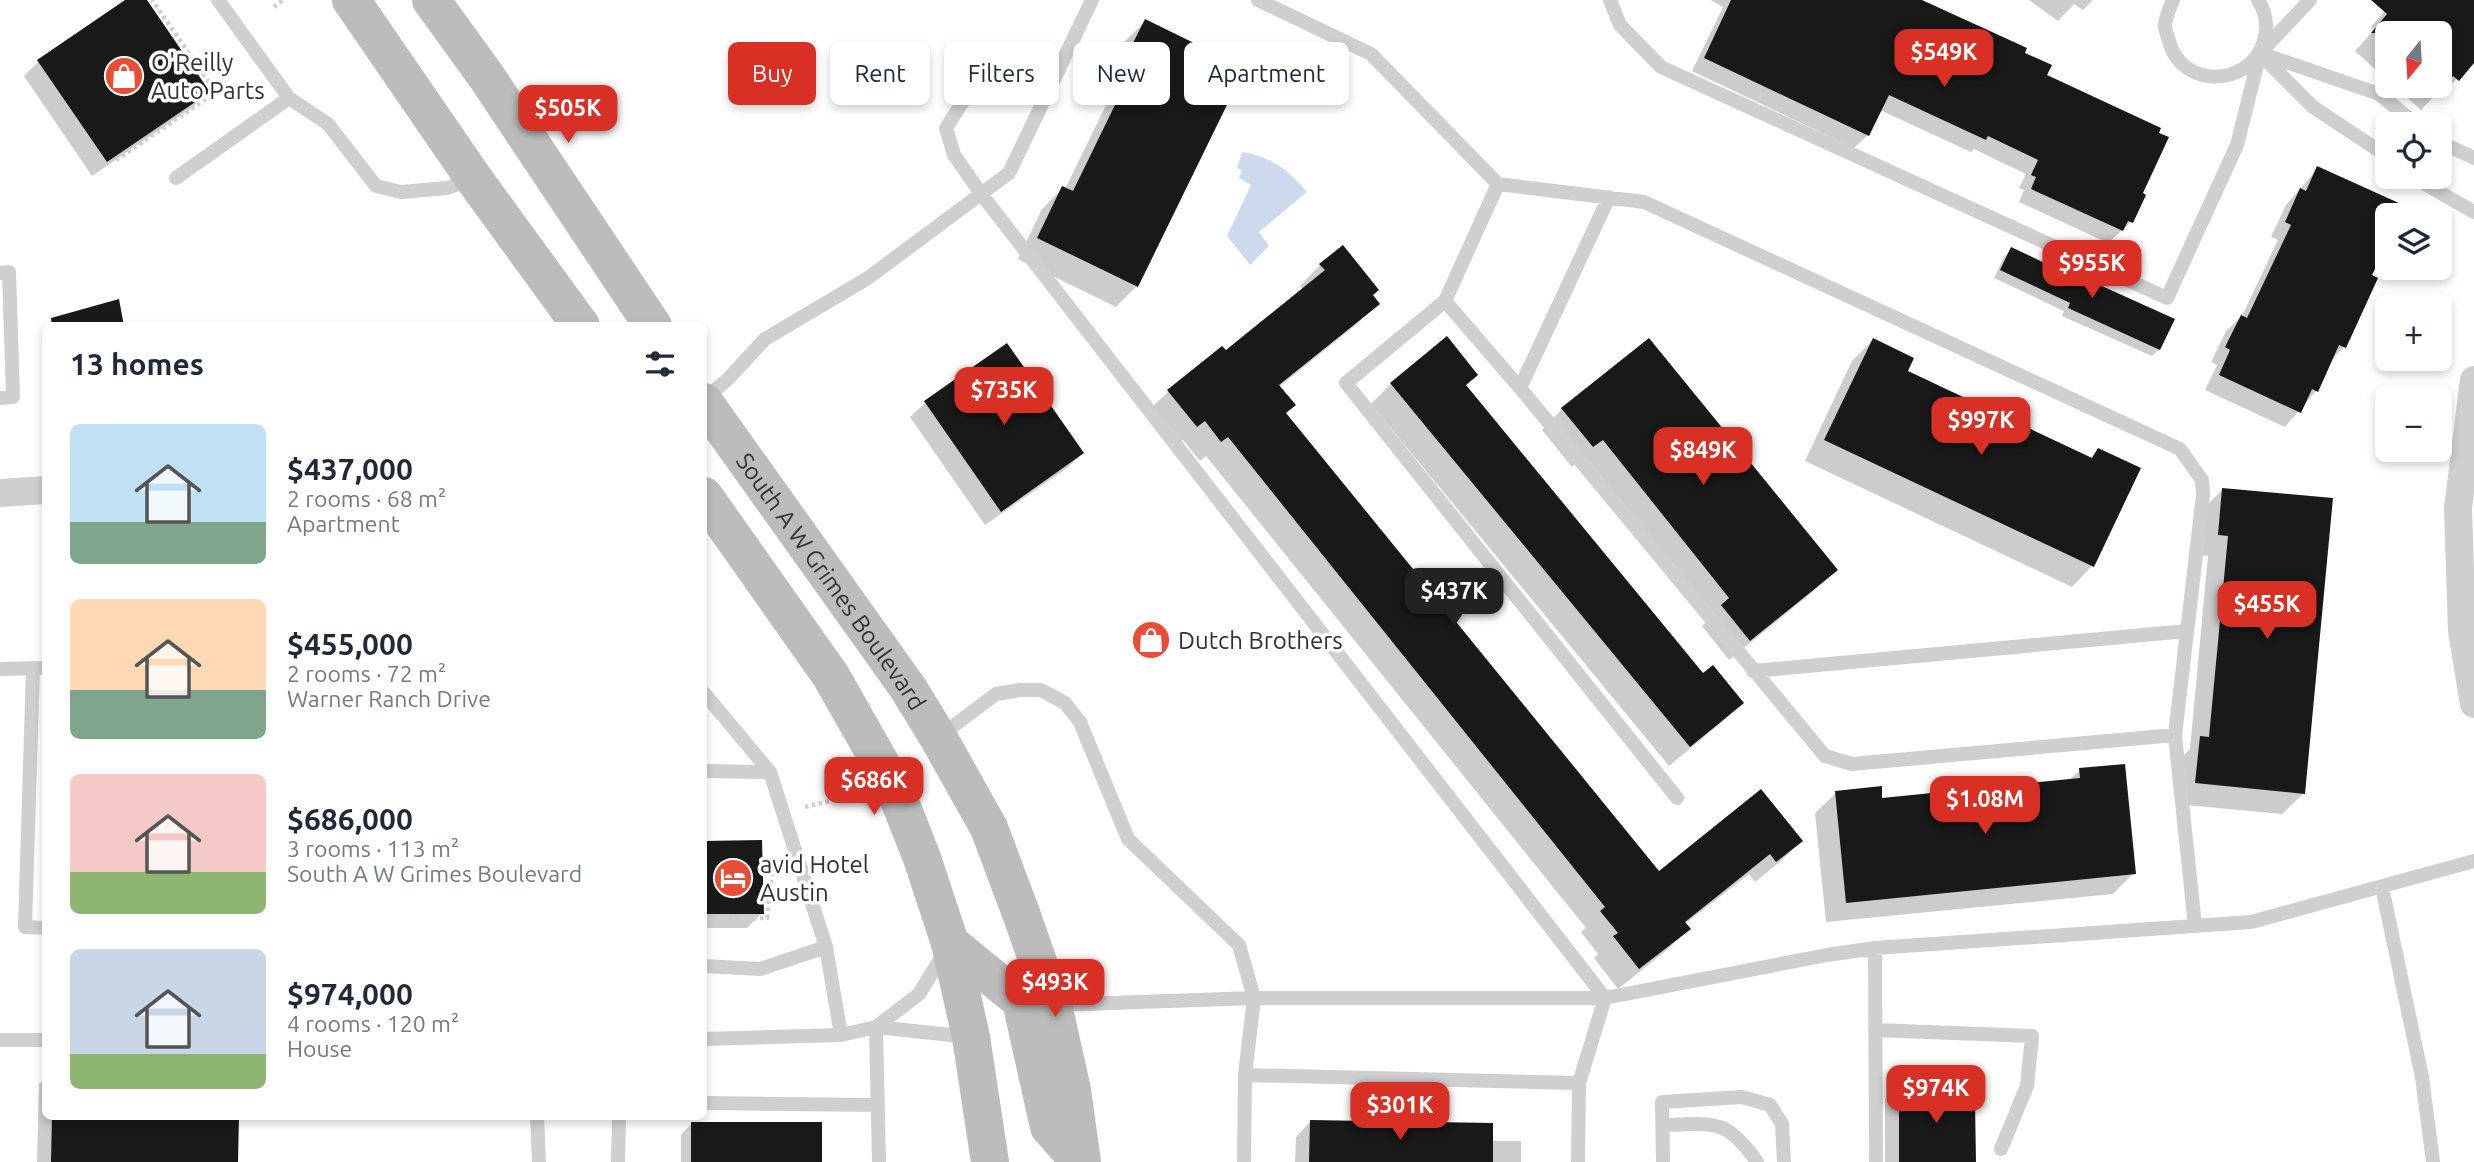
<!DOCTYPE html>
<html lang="en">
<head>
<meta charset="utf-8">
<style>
  :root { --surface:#fff; --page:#f2f2f3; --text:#1f2937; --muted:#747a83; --accent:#d93025 }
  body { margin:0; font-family:Ubuntu,sans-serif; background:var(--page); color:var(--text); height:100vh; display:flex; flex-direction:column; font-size:26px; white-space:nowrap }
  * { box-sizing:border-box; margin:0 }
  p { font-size:23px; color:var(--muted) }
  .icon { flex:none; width:38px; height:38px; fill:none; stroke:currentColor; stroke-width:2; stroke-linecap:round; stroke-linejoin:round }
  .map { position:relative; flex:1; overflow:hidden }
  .drawer { position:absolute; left:42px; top:322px; width:665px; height:798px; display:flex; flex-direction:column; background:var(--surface); border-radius:10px; box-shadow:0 4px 10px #0003 }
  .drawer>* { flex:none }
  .banner { position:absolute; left:728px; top:42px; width:665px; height:63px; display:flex; gap:14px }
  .needle { width:46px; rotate:198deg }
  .controls { position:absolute; left:2375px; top:21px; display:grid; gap:14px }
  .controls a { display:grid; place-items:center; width:77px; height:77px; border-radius:10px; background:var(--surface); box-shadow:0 4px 10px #0003; font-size:35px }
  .price { position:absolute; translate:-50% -60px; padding:0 16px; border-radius:14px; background:var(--accent); color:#fff; font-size:23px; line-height:46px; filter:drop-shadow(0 2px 4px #0008) }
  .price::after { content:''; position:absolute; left:50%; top:42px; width:21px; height:16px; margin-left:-10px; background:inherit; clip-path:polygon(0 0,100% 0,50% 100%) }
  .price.on { background:#222; color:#fff }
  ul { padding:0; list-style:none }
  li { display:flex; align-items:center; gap:21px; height:175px; padding:0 28px }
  li span { display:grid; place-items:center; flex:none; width:196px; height:140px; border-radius:10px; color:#555 }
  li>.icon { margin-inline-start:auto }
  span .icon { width:84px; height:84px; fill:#fffc; stroke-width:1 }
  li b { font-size:30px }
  h2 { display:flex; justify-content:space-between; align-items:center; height:84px; padding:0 28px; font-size:30px }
  .pill { padding:0 24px; border-radius:10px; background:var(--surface); box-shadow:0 4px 10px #0003; font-size:24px; line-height:63px }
  .pill.on { background:var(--accent); color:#fff }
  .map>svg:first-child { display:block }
  .water { fill:#cddaee }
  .shadow { fill:#0003 }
  .building { fill:#191919 }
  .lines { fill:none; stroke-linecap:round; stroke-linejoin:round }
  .path { stroke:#cfcfcf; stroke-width:4.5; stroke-dasharray:3.5 3.5; stroke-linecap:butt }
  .service { stroke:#cfcfcf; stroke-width:14 }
  .minor { stroke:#cfcfcf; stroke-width:28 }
  .secondary { stroke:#bcbcbc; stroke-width:38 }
  .labels { text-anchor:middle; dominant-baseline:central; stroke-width:7; stroke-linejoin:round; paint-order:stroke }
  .poi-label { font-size:24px; fill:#323232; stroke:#fff; text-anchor:start }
  .street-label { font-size:24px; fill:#323232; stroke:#fff }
</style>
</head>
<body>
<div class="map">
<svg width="2474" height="1162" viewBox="0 0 2474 1162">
  <rect width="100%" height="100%" fill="#fff"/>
  <path class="water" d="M 1242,152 C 1271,156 1289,171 1307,192 L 1259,232 L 1269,246 L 1250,265 L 1227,236 L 1251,185 L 1239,178 L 1242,170 L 1237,168 Z"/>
  <path class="shadow" d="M 128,0 L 145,0 L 208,92 L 193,107 L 92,176 L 24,76 L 38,62 Z
    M 1711,0 L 1917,0 L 2023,54 L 2045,76 L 2141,194 L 2131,222 L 2108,243 L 2019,202 L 2024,190 L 2019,188 L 2026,174 L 1974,149 L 1971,152 L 1880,110 L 1868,135 L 1854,148 L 1692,71 L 1723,7 Z
    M 2029,0 L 2093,0 L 2083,10 L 2074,4 L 2058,21 Z
    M 2394,0 L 2474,0 L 2474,60 L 2443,94 L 2439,91 L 2421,110 L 2394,86 L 2440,86 L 2440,33 L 2387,33 L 2387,80 L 2355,51 L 2374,30 L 2371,27 Z
    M 1146,21 L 1137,286 L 1116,307 L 1018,259 L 1042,209 L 1063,188 L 1065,189 L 1115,87 L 1105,82 L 1125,41 Z
    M 2318,168 L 2398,205 L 2393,215 L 2387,215 L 2387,239 L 2370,276 L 2376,279 L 2344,347 L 2329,362 L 2316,391 L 2285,427 L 2205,390 L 2217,365 L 2211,362 L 2226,331 L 2242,316 L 2278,240 L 2271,237 L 2286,205 Z
    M 2012,249 L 2159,349 L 2152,356 L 2062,316 L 2064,311 L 1994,278 L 2004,257 Z
    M 1320,265 L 1371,295 L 1377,303 L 1357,324 L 1279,387 L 1284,414 L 1658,874 L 1801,841 L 1781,861 L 1755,882 L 1749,874 L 1685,924 L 1688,929 L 1668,949 L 1618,989 L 1594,958 L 1598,954 L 1581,932 L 1586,928 L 1206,456 L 1200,461 L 1183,440 L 1176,446 L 1148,411 L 1169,391 L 1226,353 L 1303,290 L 1300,286 Z
    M 1873,340 L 1906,372 L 2089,459 L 2098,450 L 2139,469 L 2092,566 L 2072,587 L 1805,461 L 1852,361 Z
    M 1007,345 L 1082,453 L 1067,468 L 985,525 L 910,417 L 925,403 Z
    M 1391,384 L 1464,386 L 1703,676 L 1742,703 L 1721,723 L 1669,766 L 1371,404 Z
    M 1562,409 L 1835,570 L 1815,590 L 1729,660 L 1702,626 L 1710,619 L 1581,459 L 1572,467 L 1542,430 Z
    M 2223,489 L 2303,794 L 2282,814 L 2175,804 L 2180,759 L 2190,749 L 2208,556 L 2198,555 L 2202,510 Z
    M 2080,770 L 2134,873 L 2113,894 L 1826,922 L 1815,813 L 1836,793 L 1881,800 L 2068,781 Z
    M 760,842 L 762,913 L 747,928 L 704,928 L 704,843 Z
    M 46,1078 L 46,1116 L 238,1116 L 237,1162 L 37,1162 L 39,1084 Z
    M 1900,1085 L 1974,1162 L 1885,1162 L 1885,1099 Z
    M 1310,1122 L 1491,1141 L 1521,1141 L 1521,1162 L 1295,1162 L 1296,1137 Z
    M 692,1123 L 820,1162 L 681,1162 L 681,1135 Z"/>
  <path class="building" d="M 125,0 L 147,0 L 210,92 L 107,162 L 37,60 Z
    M 1731,0 L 1922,0 L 2027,48 L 2025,53 L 2052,65 L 2047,75 L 2161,128 L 2159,133 L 2169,137 L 2143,193 L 2146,195 L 2133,223 L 2128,221 L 2123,231 L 2031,189 L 2036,177 L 2031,175 L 2038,160 L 1988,136 L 1986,140 L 1889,95 L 1869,136 L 1704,58 Z
    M 2371,0 L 2474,0 L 2474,63 L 2459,81 L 2453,76 L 2440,93 L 2440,33 L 2371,33 L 2387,14 Z
    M 1145,19 L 1245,68 L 1138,287 L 1037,238 L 1062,186 L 1073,191 L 1134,66 L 1124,61 Z
    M 2317,166 L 2401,204 L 2395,215 L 2387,215 L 2387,244 L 2372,275 L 2378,278 L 2346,348 L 2339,345 L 2318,392 L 2312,389 L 2301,413 L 2219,375 L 2230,350 L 2225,347 L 2241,315 L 2247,318 L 2291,225 L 2285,222 L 2300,188 L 2306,191 Z
    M 1343,245 L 1379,290 L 1373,295 L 1380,304 L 1279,385 L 1296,405 L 1286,413 L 1659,871 L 1761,789 L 1803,841 L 1776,862 L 1770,854 L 1685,922 L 1691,929 L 1639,969 L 1613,936 L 1618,933 L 1600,911 L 1605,907 L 1228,437 L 1221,442 L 1205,421 L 1197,427 L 1167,390 L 1222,346 L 1226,350 L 1325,270 L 1319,264 Z
    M 2011,247 L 2081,280 L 2082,277 L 2175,319 L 2160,350 L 2068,308 L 2070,303 L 2000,270 Z
    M 119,299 L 124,326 L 52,326 L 51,318 Z
    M 1447,336 L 1478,375 L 1466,385 L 1703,673 L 1713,665 L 1744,703 L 1690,747 L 1390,383 Z
    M 1649,338 L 1838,570 L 1750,641 L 1721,605 L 1729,598 L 1603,440 L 1593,447 L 1561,408 Z
    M 1873,338 L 1914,358 L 1908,371 L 2092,458 L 2098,448 L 2141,468 L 2094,567 L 1824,440 Z
    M 1007,343 L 1084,453 L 1001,512 L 924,401 Z
    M 2222,488 L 2333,498 L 2305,794 L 2195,783 L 2200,736 L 2209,737 L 2228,536 L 2218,535 Z
    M 2125,764 L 2136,874 L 1846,903 L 1835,791 L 1882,786 L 1882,798 L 2080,778 L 2079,768 Z
    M 762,840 L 764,914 L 704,914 L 704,841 Z
    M 1899,1083 L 1947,1087 L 1975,1102 L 1976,1162 L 1899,1162 Z
    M 52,1116 L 239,1116 L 238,1162 L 51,1162 Z
    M 1310,1120 L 1493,1123 L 1493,1162 L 1309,1162 Z
    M 691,1122 L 822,1122 L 822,1162 L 691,1162 Z"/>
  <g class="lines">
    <path class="path" d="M 274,7 L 283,0
      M 116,160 L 216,92 L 152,0
      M 805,807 L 859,794
      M 704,919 L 767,918 L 773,862"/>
    <path class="service" d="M 218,0 L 289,98 L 328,124 L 376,186 L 401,192 L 447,188 L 473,179
      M 1258,0 L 1371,54 L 1498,184 L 1445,301 L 1346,383 L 1677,798
      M 1610,0 L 1620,25 L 1661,67 L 2167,298 L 2237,145 L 2260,53 L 2310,0
      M 2173,0 C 2170,7 2165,18 2165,26 C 2165,30 2168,37 2169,41 C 2181,89 2250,88 2264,41 C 2268,27 2266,12 2258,0
      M 2260,53 L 2379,94 L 2416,124
      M 2263,57 L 2313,107 L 2387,156
      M 1059,70 L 1010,68 L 964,100 L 946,128 L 954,155 L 982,195 L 1605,998 L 1827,955 L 1875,948
      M 2440,142 L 2474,158
      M 2413,177 L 2474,212
      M 176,178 L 289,98
      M 1498,184 L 1644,202 L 2180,449 L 2202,480 L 2203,495 L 2175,735
      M 0,273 L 9,272 L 13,397 L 0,398
      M 1445,301 L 1520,388 L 1825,756 L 1852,764 L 2175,735 L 2195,926
      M 1520,388 L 1609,197
      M 705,399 L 728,379 L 765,339 L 868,278 L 1009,173 L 1092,0
      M 33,668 L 25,927 L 46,928
      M 0,669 L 46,668
      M 1753,671 L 2187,631
      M 704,693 L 770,772 L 826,947 L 841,1035
      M 940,736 L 996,694 L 1020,690 L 1041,690 L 1065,703 L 1080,722 L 1128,839 L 1239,945 L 1254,998 L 1245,1075 L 1244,1162
      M 704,771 L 770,772
      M 2382,887 L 2422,1077 L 2433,1162
      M 704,966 L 760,969 L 826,947
      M 1055,1005 L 1254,998 L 1605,998 L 1579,1083
      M 876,1027 L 879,1162
      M 876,1027 L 919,994 L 944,953
      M 1875,1030 L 2032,1036 L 2027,1086 L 2001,1149
      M 704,1039 L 841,1035 L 876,1027 L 970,1037
      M 0,1040 L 46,1040
      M 1245,1075 L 1579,1083 L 1578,1162
      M 704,1103 L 878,1105
      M 537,1116 L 539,1162
      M 1663,1125 C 1714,1124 1726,1117 1757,1162
      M 618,1162 L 619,1116
      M 1663,1162 L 1662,1102 L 1742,1097 L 1770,1105 L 1782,1124 L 1784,1162
      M 1876,1162 L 1875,948 L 2251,922 L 2474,861"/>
    <path class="minor" d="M 2474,380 L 2458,508 L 2462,631 L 2474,704
      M 0,493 L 46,490"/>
    <g class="secondary">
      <path d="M 351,0 L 474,179 L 581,326"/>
      <path d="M 431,0 L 486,76 L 653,326"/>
      <path id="s1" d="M 704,402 L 908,688 L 938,737 L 989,828 L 1022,916 L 1053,1005 L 1072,1090 L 1082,1162"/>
      <path d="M 704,496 L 831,676 L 894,787 L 922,858 L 950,943 L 971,1037 L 990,1162"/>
      <path d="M 950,943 L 1021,1001 L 1049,1127 L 1080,1162"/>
    </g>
  </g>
  <defs>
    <g id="shop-disc" transform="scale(2.0125)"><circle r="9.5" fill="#e84d35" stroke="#fff"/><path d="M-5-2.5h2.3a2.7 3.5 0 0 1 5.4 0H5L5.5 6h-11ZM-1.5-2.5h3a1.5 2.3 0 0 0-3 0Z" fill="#fff"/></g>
    <g id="hotel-disc" transform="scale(2.0125)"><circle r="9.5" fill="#e84d35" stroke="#fff"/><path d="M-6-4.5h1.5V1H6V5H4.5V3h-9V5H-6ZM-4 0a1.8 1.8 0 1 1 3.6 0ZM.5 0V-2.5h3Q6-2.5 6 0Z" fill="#fff"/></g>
  </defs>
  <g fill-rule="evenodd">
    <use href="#shop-disc" x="124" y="76"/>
    <use href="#shop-disc" x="1151" y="640"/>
    <use href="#hotel-disc" x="733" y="878"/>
  </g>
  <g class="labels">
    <g class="poi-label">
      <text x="151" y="62">O'Reilly<tspan x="151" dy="28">Auto Parts</tspan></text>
      <text x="1178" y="640">Dutch Brothers</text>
      <text x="760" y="864">avid Hotel<tspan x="760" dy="28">Austin</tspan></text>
    </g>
    <g class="street-label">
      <text stroke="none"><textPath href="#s1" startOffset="220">South A W Grimes Boulevard</textPath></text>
    </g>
  </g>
</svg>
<div class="controls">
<a><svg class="needle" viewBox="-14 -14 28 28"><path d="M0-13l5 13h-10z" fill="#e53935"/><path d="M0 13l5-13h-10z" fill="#747a83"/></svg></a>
<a><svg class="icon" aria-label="locate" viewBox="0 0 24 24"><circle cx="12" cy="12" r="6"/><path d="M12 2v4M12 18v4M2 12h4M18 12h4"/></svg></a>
<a><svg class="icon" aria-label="layers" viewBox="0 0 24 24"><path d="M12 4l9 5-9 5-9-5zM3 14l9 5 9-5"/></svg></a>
<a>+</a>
<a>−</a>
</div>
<b class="price" style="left:1944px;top:89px">$549K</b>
<b class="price" style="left:568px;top:145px">$505K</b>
<b class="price" style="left:2092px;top:300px">$955K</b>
<b class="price" style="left:1004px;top:427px">$735K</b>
<b class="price" style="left:1981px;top:457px">$997K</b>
<b class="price" style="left:1703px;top:487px">$849K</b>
<b class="price on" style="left:1454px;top:628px">$437K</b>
<b class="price" style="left:2267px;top:641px">$455K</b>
<b class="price" style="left:874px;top:817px">$686K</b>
<b class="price" style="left:1985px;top:836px">$1.08M</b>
<b class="price" style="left:1055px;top:1019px">$493K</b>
<b class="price" style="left:1936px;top:1125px">$974K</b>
<b class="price" style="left:1400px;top:1142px">$301K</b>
<div class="banner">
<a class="pill on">Buy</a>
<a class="pill">Rent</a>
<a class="pill">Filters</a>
<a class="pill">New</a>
<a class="pill">Apartment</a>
</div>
<section class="drawer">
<h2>13 homes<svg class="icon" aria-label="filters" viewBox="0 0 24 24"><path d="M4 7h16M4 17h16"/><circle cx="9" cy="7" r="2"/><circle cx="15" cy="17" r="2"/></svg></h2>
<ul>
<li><span style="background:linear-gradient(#bfe0f5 70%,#7fa58c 0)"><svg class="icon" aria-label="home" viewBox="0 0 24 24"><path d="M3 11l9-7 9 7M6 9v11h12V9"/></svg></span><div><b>$437,000</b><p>2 rooms · 68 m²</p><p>Apartment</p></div></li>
<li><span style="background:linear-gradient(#ffd9b3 65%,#7fa58c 0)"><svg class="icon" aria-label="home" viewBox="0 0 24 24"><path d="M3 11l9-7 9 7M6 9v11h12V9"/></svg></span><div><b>$455,000</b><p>2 rooms · 72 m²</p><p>Warner Ranch Drive</p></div></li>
<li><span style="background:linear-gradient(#f6c9c9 70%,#8fb573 0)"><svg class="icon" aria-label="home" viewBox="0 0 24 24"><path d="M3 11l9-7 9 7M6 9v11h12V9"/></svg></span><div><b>$686,000</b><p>3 rooms · 113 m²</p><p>South A W Grimes Boulevard</p></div></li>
<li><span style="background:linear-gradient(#c9d6e8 75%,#8fb573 0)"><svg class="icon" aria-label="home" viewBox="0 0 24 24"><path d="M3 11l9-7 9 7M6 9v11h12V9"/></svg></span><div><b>$974,000</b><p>4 rooms · 120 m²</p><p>House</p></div></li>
</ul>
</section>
</div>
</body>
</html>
